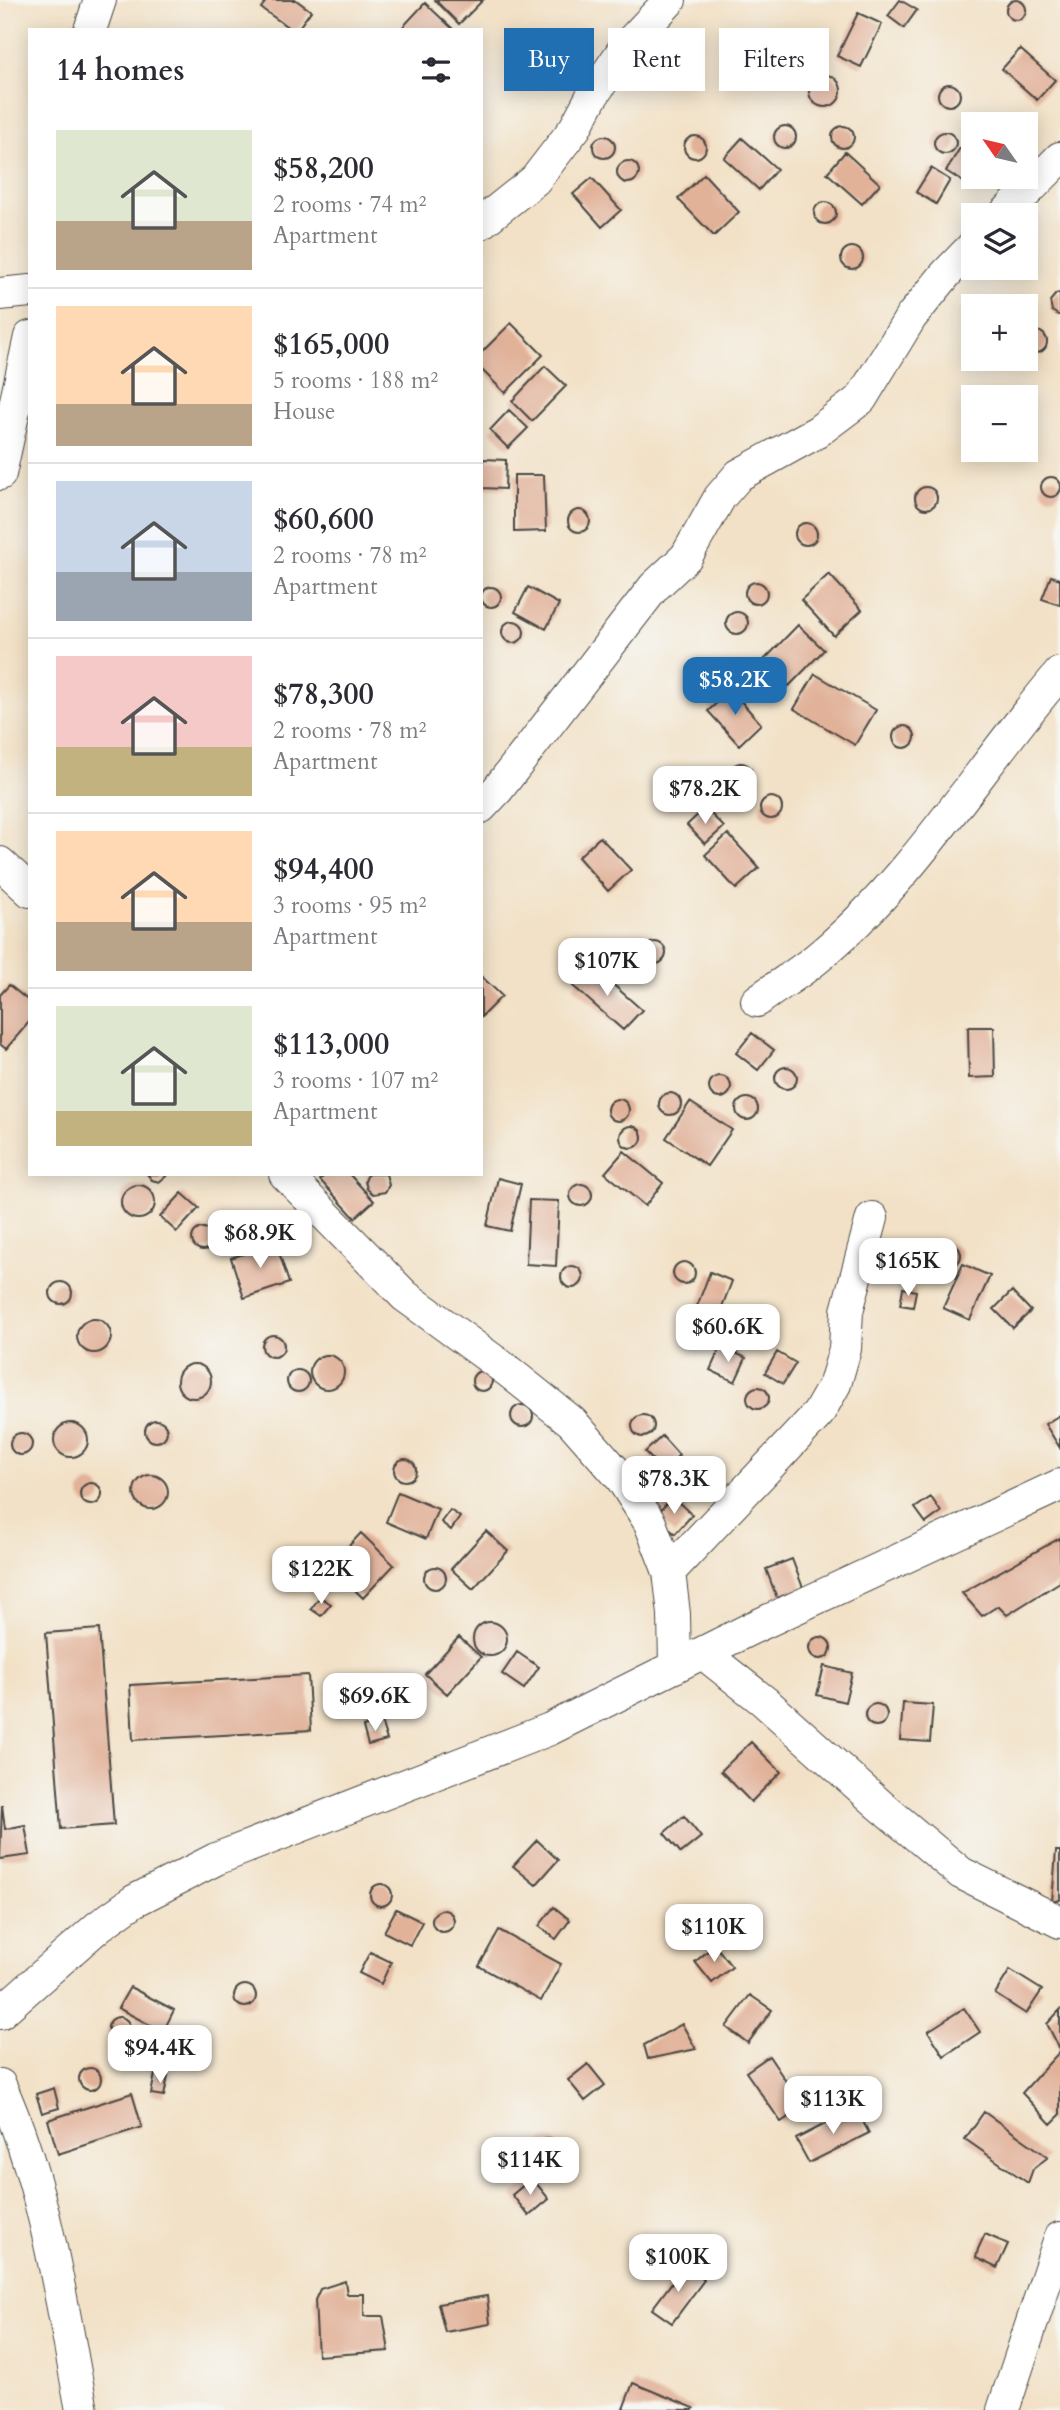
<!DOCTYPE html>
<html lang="en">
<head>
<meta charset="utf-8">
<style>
  :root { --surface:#fff; --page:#f2f2f3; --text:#2b2b33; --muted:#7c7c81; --line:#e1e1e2; --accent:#1f6fb2 }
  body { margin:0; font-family:Cardo,serif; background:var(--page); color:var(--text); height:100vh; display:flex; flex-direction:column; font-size:26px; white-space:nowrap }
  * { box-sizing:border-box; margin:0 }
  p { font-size:23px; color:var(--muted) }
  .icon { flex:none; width:38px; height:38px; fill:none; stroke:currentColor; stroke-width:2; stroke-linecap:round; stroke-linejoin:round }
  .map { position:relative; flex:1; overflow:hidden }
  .panel { position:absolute; left:28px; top:28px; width:455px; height:1148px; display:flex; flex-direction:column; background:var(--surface); border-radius:0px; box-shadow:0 4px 18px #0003 }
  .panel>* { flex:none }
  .banner { position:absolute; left:504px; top:28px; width:450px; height:63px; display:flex; gap:14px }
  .needle { width:46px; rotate:304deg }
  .tools { position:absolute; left:961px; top:112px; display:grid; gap:14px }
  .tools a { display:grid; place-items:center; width:77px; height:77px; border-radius:0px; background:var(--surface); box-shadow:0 4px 18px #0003; font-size:35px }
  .price { position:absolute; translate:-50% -60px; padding:0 16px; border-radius:14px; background:#fff; color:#222; font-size:23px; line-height:46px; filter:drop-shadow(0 2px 4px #0008) }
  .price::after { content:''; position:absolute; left:50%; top:42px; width:21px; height:16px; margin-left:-10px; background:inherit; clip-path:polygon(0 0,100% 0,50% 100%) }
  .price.active { background:var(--accent); color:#fff }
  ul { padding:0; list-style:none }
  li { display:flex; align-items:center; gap:21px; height:175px; padding:0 28px }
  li+li { border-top:2px solid var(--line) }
  li span { display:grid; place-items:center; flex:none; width:196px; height:140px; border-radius:0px; color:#555 }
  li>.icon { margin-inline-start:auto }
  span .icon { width:84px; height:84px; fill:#fffc; stroke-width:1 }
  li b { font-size:30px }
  h2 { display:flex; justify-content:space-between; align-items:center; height:84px; padding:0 28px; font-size:30px }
  .pill { padding:0 24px; border-radius:0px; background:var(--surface); box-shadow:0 4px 18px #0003; font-size:24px; line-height:63px }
  .pill.active { background:var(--accent); color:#fff }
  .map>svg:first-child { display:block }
  .building { fill:#e1b198 }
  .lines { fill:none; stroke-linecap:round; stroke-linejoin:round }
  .minor-casing { stroke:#494642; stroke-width:34 }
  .minor { stroke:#fff; stroke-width:32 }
</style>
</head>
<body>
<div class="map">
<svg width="1060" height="2410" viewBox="0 0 1060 2410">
  <rect width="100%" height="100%" fill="#f6f6f2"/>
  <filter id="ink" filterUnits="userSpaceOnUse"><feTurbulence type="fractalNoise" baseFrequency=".0143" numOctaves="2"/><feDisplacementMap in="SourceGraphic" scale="14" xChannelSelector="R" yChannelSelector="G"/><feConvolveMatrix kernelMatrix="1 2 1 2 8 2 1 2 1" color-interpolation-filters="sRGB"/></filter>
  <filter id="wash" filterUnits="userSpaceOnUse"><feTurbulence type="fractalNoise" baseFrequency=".00686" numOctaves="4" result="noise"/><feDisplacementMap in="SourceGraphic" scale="28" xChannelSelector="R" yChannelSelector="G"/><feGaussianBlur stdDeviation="1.57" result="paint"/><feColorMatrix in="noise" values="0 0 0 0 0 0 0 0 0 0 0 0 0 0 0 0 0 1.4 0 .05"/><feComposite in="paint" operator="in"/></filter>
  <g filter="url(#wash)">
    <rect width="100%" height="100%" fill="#f2e1c6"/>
    <g id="blocks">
      <path class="building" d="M1006 10a10 10 0 1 1 20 0a10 10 0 1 1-20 0Z
        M 267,0 L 296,0 L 311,11 L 297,30 L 292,30 L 261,8 Z
        M 435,0 L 483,0 L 459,24 Z
        M 900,0 L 917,10 L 904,28 L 888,16 Z
        M 425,3 L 454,30 L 400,30 Z
        M 858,13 L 882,24 L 861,67 L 837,56 Z
        M736 59a11 11 0 1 1 22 0a11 11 0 1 1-22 0Z
        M 1020,49 L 1055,80 L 1037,100 L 1002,69 Z
        M809 91a16 16 0 1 1 32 0a16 16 0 1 1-32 0Z
        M938 95a11 11 0 1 1 22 0a11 11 0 1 1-22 0Z
        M774 137a11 11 0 1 1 22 0a11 11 0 1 1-22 0Z
        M832 137a11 11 0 1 1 22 0a11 11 0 1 1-22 0Z
        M934 143a11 11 0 1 1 22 0a11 11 0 1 1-22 0Z
        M684 147a11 11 0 1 1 22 0a11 11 0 1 1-22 0Z
        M593 147a11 11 0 1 1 22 0a11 11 0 1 1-22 0Z
        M 742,138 L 777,169 L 759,190 L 724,158 Z
        M 960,148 L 973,156 L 973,171 L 965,183 L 946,171 Z
        M 845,152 L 880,184 L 862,204 L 827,173 Z
        M617 172a11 11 0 1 1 22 0a11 11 0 1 1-22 0Z
        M 931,168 L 950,180 L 936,204 L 916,192 Z
        M 704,174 L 739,212 L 714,236 L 678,199 Z
        M 592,178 L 621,210 L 602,227 L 573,194 Z
        M814 213a11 11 0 1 1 22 0a11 11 0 1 1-22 0Z
        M841 258a11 11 0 1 1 22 0a11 11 0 1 1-22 0Z
        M 1060,293 L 1060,315 L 1058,315 L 1052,311 L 1050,301 L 1056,294 Z
        M 511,323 L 543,355 L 505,393 L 481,369 L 481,353 Z
        M1025 342a11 11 0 1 1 22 0a11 11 0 1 1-22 0Z
        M 545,366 L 566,386 L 532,421 L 512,401 Z
        M 509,410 L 528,428 L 508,448 L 490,430 Z
        M 483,459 L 506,460 L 505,489 L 482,488 Z
        M 514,475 L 544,475 L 546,531 L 514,532 Z
        M1041 487a10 10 0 1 1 20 0a10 10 0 1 1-20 0Z
        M915 498a11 11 0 1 1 22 0a11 11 0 1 1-22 0Z
        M568 521a11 11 0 1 1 22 0a11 11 0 1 1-22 0Z
        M795 534a11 11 0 1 1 22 0a11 11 0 1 1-22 0Z
        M 829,574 L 862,610 L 834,636 L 801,600 Z
        M 1051,576 L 1060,579 L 1060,605 L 1042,599 Z
        M745 593a11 11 0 1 1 22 0a11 11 0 1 1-22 0Z
        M481 597a10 10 0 1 1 20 0a10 10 0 1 1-20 0Z
        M 528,587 L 559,604 L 546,629 L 515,612 Z
        M726 623a11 11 0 1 1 22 0a11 11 0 1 1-22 0Z
        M502 632a11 11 0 1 1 22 0a11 11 0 1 1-22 0Z
        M 798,625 L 824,650 L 789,686 L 763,661 Z
        M 815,674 L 876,710 L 855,745 L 794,709 Z
        M 731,690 L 761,724 L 739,745 L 708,711 Z
        M893 737a11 11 0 1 1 22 0a11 11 0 1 1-22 0Z
        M730 774a11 11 0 1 1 22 0a11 11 0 1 1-22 0Z
        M760 808a11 11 0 1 1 22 0a11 11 0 1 1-22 0Z
        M 705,808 L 724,827 L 705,844 L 687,825 Z
        M 728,834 L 759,868 L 736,889 L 705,855 Z
        M 600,837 L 631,870 L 608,891 L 578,857 Z
        M644 953a11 11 0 1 1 22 0a11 11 0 1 1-22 0Z
        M595 956a11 11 0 1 1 22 0a11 11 0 1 1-22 0Z
        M 591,965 L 642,1010 L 623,1030 L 573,986 Z
        M 481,976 L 502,996 L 481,1017 Z
        M 9,985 L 30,1002 L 30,1021 L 6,1049 L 0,1044 L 0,995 Z
        M 968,1027 L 994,1027 L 995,1077 L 969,1078 Z
        M 752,1033 L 774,1050 L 758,1070 L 736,1053 Z
        M775 1078a11 11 0 1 1 22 0a11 11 0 1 1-22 0Z
        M709 1087a11 11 0 1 1 22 0a11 11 0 1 1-22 0Z
        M659 1104a11 11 0 1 1 22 0a11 11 0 1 1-22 0Z
        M736 1109a11 11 0 1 1 22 0a11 11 0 1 1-22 0Z
        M607 1110a11 11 0 1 1 22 0a11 11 0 1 1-22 0Z
        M 690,1102 L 732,1130 L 707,1166 L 666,1138 Z
        M620 1137a11 11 0 1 1 22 0a11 11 0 1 1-22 0Z
        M 624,1151 L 663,1183 L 645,1206 L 605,1173 Z
        M 147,1174 L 169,1174 L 159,1182 L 152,1180 Z
        M 326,1174 L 349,1174 L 374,1201 L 355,1218 L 320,1180 Z
        M 386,1174 L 389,1185 L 385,1192 L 373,1194 L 367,1189 L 365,1181 L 368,1174 Z
        M 498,1178 L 521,1184 L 510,1231 L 487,1226 Z
        M570 1195a11 11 0 1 1 22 0a11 11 0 1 1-22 0Z
        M121 1202a17 17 0 1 1 34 0a17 17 0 1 1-34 0Z
        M 182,1193 L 199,1208 L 177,1232 L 160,1217 Z
        M 529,1200 L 559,1201 L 556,1266 L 526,1264 Z
        M192 1239a11 11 0 1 1 22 0a11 11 0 1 1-22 0Z
        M 276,1243 L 289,1283 L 244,1298 L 231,1258 Z
        M939 1255a11 11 0 1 1 22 0a11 11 0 1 1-22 0Z
        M673 1273a11 11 0 1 1 22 0a11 11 0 1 1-22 0Z
        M 963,1264 L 990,1276 L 970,1320 L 943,1308 Z
        M561 1277a11 11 0 1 1 22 0a11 11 0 1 1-22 0Z
        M 710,1272 L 732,1281 L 718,1317 L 696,1309 Z
        M50 1293a11 11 0 1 1 22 0a11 11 0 1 1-22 0Z
        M 903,1288 L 916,1291 L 913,1307 L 900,1305 Z
        M 1012,1291 L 1031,1311 L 1013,1328 L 994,1309 Z
        M77 1336a17 17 0 1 1 34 0a17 17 0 1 1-34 0Z
        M262 1346a11 11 0 1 1 22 0a11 11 0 1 1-22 0Z
        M 721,1346 L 746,1358 L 735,1382 L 710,1370 Z
        M 777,1352 L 796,1363 L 783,1384 L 765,1373 Z
        M310 1372a17 17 0 1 1 34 0a17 17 0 1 1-34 0Z
        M177 1381a17 17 0 1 1 34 0a17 17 0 1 1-34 0Z
        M287 1381a11 11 0 1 1 22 0a11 11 0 1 1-22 0Z
        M472 1381a10 10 0 1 1 20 0a10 10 0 1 1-20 0Z
        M747 1398a11 11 0 1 1 22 0a11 11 0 1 1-22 0Z
        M511 1416a11 11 0 1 1 22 0a11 11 0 1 1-22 0Z
        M 1060,1415 L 1060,1448 L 1045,1424 Z
        M632 1426a11 11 0 1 1 22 0a11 11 0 1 1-22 0Z
        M145 1431a11 11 0 1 1 22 0a11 11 0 1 1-22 0Z
        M54 1440a17 17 0 1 1 34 0a17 17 0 1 1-34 0Z
        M10 1444a11 11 0 1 1 22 0a11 11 0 1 1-22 0Z
        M 662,1436 L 679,1455 L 663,1471 L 645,1452 Z
        M394 1470a11 11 0 1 1 22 0a11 11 0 1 1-22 0Z
        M134 1492a17 17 0 1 1 34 0a17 17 0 1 1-34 0Z
        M80 1494a11 11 0 1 1 22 0a11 11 0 1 1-22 0Z
        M 398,1492 L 438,1509 L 426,1539 L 386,1522 Z
        M 673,1497 L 692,1515 L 675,1534 L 655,1516 Z
        M 931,1497 L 941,1512 L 926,1523 L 915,1508 Z
        M 450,1510 L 460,1517 L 451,1530 L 441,1522 Z
        M 486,1531 L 508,1551 L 473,1589 L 451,1569 Z
        M 361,1533 L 394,1565 L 363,1598 L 330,1566 Z
        M 1060,1538 L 1060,1582 L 1007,1615 L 998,1606 L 982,1616 L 962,1593 Z
        M 792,1559 L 803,1588 L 777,1598 L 766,1569 Z
        M424 1578a11 11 0 1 1 22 0a11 11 0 1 1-22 0Z
        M 320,1597 L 331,1604 L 321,1616 L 311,1609 Z
        M473 1639a17 17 0 1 1 34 0a17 17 0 1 1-34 0Z
        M 99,1629 L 114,1825 L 61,1829 L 46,1633 Z
        M 459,1637 L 481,1657 L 447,1694 L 425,1674 Z
        M809 1648a11 11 0 1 1 22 0a11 11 0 1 1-22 0Z
        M 517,1652 L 539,1667 L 524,1689 L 502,1674 Z
        M 824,1666 L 852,1673 L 845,1702 L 817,1695 Z
        M 308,1675 L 311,1730 L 133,1740 L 130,1685 Z
        M 903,1703 L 933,1705 L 930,1742 L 900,1740 Z
        M865 1715a11 11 0 1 1 22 0a11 11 0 1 1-22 0Z
        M 381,1721 L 387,1740 L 368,1745 L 363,1727 Z
        M 751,1742 L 781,1772 L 751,1802 L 721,1771 Z
        M 2,1805 L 5,1829 L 25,1825 L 30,1855 L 0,1859 Z
        M 684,1816 L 701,1837 L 681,1853 L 664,1833 Z
        M 537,1840 L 558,1860 L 536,1885 L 513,1866 Z
        M 1056,1851 L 1060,1851 L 1060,1900 L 1052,1902 Z
        M370 1895a11 11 0 1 1 22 0a11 11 0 1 1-22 0Z
        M 554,1907 L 570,1920 L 556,1939 L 539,1926 Z
        M 396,1909 L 422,1922 L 410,1945 L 384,1932 Z
        M432 1921a11 11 0 1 1 22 0a11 11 0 1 1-22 0Z
        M 499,1930 L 561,1964 L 541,2001 L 479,1966 Z
        M 715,1945 L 732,1967 L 712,1983 L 695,1962 Z
        M 370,1952 L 391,1962 L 381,1984 L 359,1973 Z
        M 1010,1970 L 1042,1990 L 1026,2014 L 995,1994 Z
        M234 1996a11 11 0 1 1 22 0a11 11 0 1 1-22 0Z
        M 130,1987 L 174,2010 L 163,2032 L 118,2008 Z
        M 750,1995 L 772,2010 L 748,2043 L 726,2027 Z
        M 964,2008 L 980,2032 L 944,2056 L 928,2031 Z
        M 1060,2010 L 1060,2049 L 1047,2024 Z
        M108 2028a11 11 0 1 1 22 0a11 11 0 1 1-22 0Z
        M 682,2024 L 696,2049 L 648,2059 L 644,2045 Z
        M 1060,2051 L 1060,2115 L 1051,2124 L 1022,2093 Z
        M 769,2056 L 803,2107 L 781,2122 L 746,2072 Z
        M 588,2064 L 605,2085 L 585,2101 L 568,2080 Z
        M79 2079a11 11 0 1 1 22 0a11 11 0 1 1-22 0Z
        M 155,2074 L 168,2076 L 164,2096 L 151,2094 Z
        M 54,2088 L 59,2108 L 42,2113 L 36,2094 Z
        M 132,2093 L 142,2127 L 58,2154 L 48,2120 Z
        M 856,2108 L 869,2133 L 809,2163 L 796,2139 Z
        M 984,2112 L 1048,2157 L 1033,2169 L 1028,2183 L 965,2139 Z
        M537 2150a11 11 0 1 1 22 0a11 11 0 1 1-22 0Z
        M 532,2178 L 549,2199 L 529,2216 L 512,2195 Z
        M 985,2234 L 1008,2244 L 997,2268 L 976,2258 L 978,2249 Z
        M 685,2265 L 704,2280 L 672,2323 L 652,2309 Z
        M 345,2281 L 347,2294 L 364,2294 L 364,2316 L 383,2316 L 389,2351 L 318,2356 L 315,2300 L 320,2289 Z
        M 487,2296 L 490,2324 L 445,2332 L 438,2304 Z
        M 633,2383 L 694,2408 L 693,2410 L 623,2409 Z"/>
    </g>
  </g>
  <g filter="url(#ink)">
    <use href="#blocks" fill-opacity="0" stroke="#494642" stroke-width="2"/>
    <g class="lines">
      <g class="minor-casing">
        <path id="minor" d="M 90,30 L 100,0
          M 1004,215 L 1060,158
          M 481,223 L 535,180 L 575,128 L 591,98 L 624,49 L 670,0
          M 0,294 L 30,291
          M 0,474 L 30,337
          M 481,807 L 498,789 L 654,587 L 686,557 L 720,497 L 739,475 L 817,432 L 861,399 L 911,317 L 946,274 L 973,246
          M 0,863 L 30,891
          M 757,1001 C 778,985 802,972 822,954 C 917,874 980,766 1060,673
          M 285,1174 L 405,1296 L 508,1371 L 572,1422 L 622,1479 L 650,1523 L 669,1572 L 674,1614 L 675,1667
          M 669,1572 L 818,1414 L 835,1384 L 845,1349 L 847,1311 L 872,1218
          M 703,1653 L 765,1702 L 880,1805 L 961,1873 L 1060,1922
          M 0,2013 L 99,1926 L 134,1901 L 216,1859 L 550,1729 L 750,1629 L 1060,1485
          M 0,2085 C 46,2187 61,2301 82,2410
          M 1003,2410 L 1060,2238"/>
      </g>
      <use href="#minor" class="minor"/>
    </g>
  </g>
</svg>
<div class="tools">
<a><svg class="needle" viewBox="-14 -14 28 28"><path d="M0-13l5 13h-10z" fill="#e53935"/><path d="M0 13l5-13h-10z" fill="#7c7c81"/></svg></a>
<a><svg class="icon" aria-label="layers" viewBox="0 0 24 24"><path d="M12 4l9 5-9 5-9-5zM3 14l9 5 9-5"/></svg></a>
<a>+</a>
<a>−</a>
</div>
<b class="price active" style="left:735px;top:717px">$58.2K</b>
<b class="price" style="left:705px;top:826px">$78.2K</b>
<b class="price" style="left:607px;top:998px">$107K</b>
<b class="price" style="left:260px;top:1270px">$68.9K</b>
<b class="price" style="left:908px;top:1298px">$165K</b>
<b class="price" style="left:728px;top:1364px">$60.6K</b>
<b class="price" style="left:674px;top:1516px">$78.3K</b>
<b class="price" style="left:321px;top:1606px">$122K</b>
<b class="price" style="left:375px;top:1733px">$69.6K</b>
<b class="price" style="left:714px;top:1964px">$110K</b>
<b class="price" style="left:160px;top:2085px">$94.4K</b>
<b class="price" style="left:833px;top:2136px">$113K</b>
<b class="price" style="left:530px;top:2197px">$114K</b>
<b class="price" style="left:678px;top:2294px">$100K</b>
<div class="banner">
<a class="pill active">Buy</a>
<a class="pill">Rent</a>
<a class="pill">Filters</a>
</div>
<section class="panel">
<h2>14 homes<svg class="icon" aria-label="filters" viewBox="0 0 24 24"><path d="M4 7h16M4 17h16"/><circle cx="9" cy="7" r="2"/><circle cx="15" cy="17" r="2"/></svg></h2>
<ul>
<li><span style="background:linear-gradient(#dfe7d0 65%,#b9a48a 0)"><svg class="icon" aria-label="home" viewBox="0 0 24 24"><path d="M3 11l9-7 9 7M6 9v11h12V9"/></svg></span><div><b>$58,200</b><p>2 rooms · 74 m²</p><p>Apartment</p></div></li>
<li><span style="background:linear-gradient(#ffd9b3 70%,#b9a48a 0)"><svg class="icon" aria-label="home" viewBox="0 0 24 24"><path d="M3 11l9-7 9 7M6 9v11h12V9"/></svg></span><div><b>$165,000</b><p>5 rooms · 188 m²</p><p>House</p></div></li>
<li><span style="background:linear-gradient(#c9d6e8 65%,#9aa5b1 0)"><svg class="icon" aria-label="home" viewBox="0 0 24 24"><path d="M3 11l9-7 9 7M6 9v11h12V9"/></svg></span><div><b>$60,600</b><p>2 rooms · 78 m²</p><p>Apartment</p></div></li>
<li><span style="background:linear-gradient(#f6c9c9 65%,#c2b280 0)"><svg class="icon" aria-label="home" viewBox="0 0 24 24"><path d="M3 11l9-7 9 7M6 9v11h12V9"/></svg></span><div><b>$78,300</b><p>2 rooms · 78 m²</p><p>Apartment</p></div></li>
<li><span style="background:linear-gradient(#ffd9b3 65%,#b9a48a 0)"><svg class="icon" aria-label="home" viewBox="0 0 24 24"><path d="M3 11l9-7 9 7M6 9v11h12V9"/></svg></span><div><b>$94,400</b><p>3 rooms · 95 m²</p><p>Apartment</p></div></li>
<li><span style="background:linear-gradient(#dfe7d0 75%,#c2b280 0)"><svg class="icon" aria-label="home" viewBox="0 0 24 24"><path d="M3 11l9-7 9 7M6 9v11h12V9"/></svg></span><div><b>$113,000</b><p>3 rooms · 107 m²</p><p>Apartment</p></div></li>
</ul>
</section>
</div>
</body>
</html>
